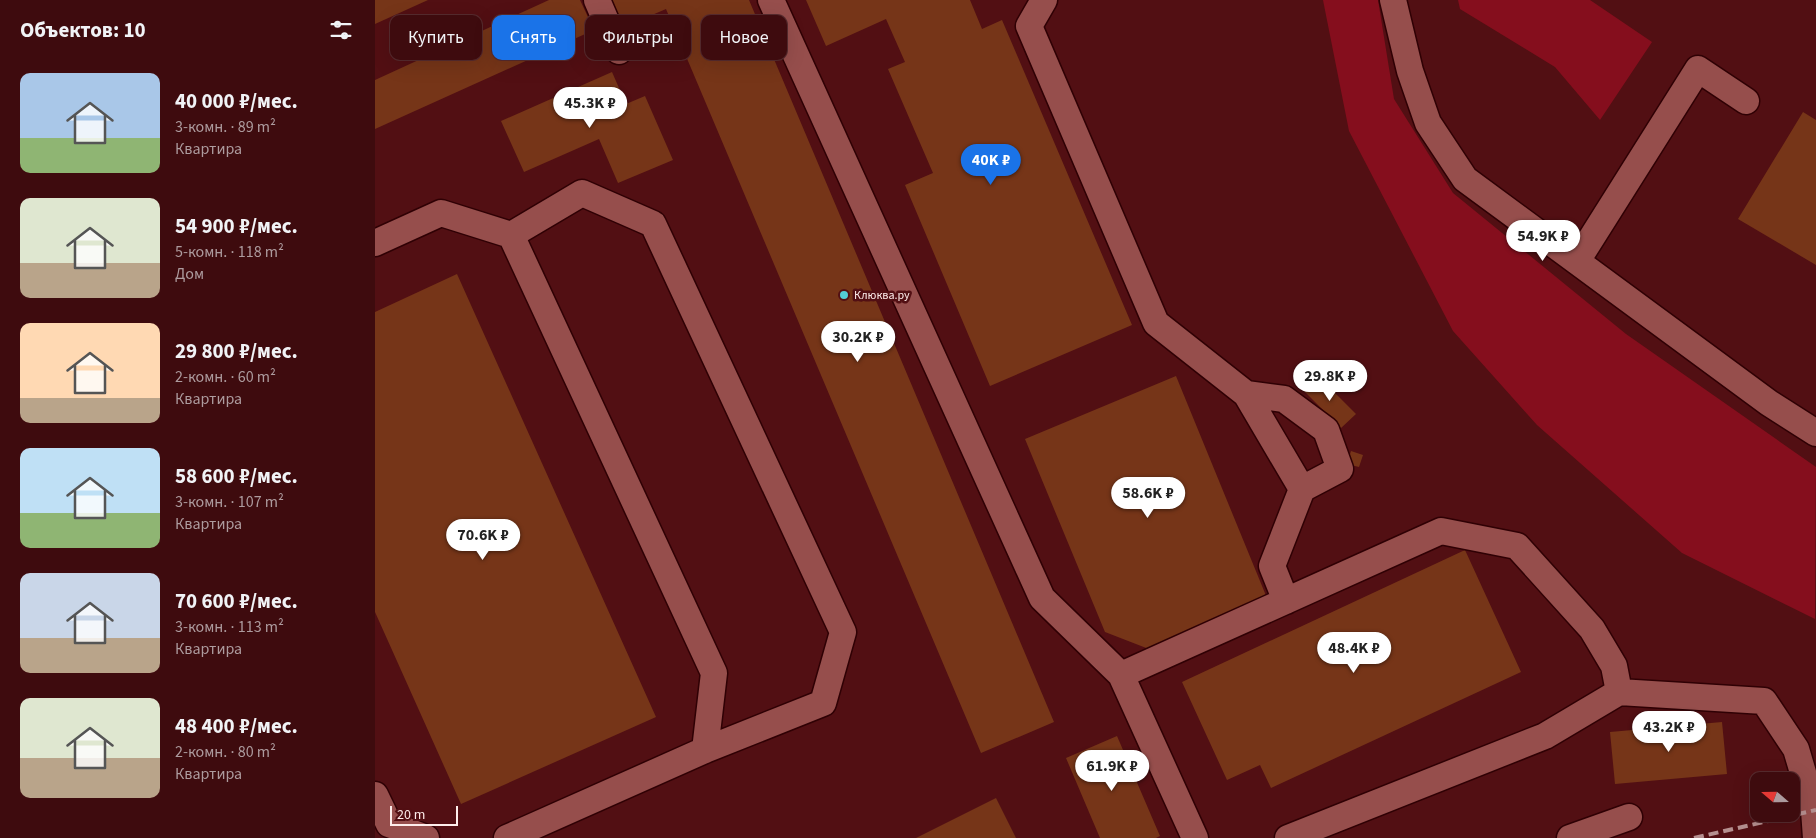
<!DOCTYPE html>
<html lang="ru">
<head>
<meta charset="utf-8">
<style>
  :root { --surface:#3e0b0e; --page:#49191c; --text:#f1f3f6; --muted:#ad9b9e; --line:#572b2e; --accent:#1a73e8 }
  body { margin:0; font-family:"Source Sans 3",sans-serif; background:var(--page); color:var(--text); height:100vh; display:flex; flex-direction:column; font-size:19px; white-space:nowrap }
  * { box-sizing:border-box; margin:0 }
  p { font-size:16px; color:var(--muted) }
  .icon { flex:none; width:28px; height:28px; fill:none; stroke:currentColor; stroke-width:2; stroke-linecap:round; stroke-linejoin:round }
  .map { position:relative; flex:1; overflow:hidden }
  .sheet { display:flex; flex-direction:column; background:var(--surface); width:375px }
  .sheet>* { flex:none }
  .banner { position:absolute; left:15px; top:15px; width:475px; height:45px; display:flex; gap:10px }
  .needle { width:32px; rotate:290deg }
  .tools { position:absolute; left:1375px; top:772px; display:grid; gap:10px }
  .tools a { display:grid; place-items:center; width:50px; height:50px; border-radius:10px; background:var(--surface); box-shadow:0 5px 20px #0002,0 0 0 1px var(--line); font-size:25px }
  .scale { position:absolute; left:15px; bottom:12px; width:68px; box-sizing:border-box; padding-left:5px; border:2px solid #feedeb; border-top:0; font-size:14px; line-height:18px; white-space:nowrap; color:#feedeb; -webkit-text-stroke:4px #520f13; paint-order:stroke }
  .price { position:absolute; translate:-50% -42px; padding:0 11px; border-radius:18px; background:#fff; color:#222; font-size:16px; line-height:32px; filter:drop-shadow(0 1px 2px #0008) }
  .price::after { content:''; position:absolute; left:50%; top:30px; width:15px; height:11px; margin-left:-8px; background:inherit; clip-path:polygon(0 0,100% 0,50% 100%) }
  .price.selected { background:var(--accent); color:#fff }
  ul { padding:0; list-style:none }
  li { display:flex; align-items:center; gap:15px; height:125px; padding:0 20px }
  li span { display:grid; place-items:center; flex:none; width:140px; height:100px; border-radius:10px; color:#555 }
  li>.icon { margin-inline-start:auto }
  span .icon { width:60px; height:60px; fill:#fffc; stroke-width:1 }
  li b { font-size:21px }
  h2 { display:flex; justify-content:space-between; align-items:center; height:60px; padding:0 20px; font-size:21px }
  .chip { padding:0 18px; border-radius:10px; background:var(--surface); box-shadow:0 5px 20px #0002,0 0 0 1px var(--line); font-size:18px; line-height:45px }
  .chip.selected { background:var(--accent); color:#fff }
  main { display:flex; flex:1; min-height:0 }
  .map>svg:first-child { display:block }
  .green { fill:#850e1d }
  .building { fill:#763518 }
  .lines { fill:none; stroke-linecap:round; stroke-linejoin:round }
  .minor-casing { stroke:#2f0004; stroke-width:29 }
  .minor { stroke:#964e4c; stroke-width:26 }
  .rail { stroke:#b69090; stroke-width:4; stroke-dasharray:10 5; stroke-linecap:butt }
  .poi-dot { fill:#52ccd6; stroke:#520f13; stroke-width:2 }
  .labels { text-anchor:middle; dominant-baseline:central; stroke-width:5; stroke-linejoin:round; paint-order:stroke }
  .poi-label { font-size:12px; fill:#feedeb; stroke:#520f13; text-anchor:start }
</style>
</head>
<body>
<main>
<section class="sheet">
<h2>Объектов: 10<svg class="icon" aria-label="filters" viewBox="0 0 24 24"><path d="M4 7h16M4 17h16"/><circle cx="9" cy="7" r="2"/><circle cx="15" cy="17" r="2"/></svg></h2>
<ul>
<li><span style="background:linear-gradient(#a9c7e8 65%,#8fb573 0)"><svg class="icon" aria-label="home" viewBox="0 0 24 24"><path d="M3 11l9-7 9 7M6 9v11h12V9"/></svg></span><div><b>40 000 ₽/мес.</b><p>3-комн. · 89 m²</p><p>Квартира</p></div></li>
<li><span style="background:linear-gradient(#dfe7d0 65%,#b9a48a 0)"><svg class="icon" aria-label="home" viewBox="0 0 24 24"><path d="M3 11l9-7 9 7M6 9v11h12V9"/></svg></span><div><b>54 900 ₽/мес.</b><p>5-комн. · 118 m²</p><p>Дом</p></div></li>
<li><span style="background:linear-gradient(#ffd9b3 75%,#b9a48a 0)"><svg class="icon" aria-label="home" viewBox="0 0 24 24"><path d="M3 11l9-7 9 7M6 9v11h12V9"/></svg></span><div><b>29 800 ₽/мес.</b><p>2-комн. · 60 m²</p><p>Квартира</p></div></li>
<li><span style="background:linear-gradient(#bfe0f5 65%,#8fb573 0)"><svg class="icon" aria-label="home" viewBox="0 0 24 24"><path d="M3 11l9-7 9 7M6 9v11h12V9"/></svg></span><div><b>58 600 ₽/мес.</b><p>3-комн. · 107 m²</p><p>Квартира</p></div></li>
<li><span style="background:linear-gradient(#c9d6e8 65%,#b9a48a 0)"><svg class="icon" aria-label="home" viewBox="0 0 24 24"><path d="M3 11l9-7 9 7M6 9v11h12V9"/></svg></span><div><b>70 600 ₽/мес.</b><p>3-комн. · 113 m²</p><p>Квартира</p></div></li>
<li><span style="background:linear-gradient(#dfe7d0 60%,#b9a48a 0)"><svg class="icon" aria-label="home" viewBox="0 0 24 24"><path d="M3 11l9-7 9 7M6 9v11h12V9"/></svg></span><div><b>48 400 ₽/мес.</b><p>2-комн. · 80 m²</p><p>Квартира</p></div></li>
</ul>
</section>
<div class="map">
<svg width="1441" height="838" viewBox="0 0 1441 838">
  <rect width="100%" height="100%" fill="#520f13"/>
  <path class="green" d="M 948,0 L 1003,0 L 1019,99 L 1078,193 L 1251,334 L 1441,467 L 1440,619 L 1307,553 L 1162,425 L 1078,331 L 974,131 Z
    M 1083,0 L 1215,0 L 1277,42 L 1225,120 L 1180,67 L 1085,9 Z"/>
  <path class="building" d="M 0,0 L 53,0 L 0,24 Z
    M 174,0 L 205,0 L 219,30 L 0,129 L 0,80 Z
    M 237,0 L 374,0 L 679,722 L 606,753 L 291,9 L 249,27 Z
    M 431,0 L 595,0 L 607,29 L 627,20 L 757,325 L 615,386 L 530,185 L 558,173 L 513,69 L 530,62 L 511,19 L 451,46 Z
    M 237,72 L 251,104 L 270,96 L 298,160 L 243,183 L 224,139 L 149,172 L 126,121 Z
    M 1428,112 L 1441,120 L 1441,265 L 1363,219 Z
    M 82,274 L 281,717 L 86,804 L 0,612 L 0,312 Z
    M 801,376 L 894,603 L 779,651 L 730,632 L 650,439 Z
    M 944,377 L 981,414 L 966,428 L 929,391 Z
    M 976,451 L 988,455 L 984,467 L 972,464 Z
    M 1090,550 L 1146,672 L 896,788 L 885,765 L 852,780 L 807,682 Z
    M 1347,722 L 1352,774 L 1240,784 L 1235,732 Z
    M 742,736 L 785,836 L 781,838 L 725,838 L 691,758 Z
    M 621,798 L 641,838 L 541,838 Z"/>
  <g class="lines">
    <g class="minor-casing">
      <path id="minor" d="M 222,0 L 244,51
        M 396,0 L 667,598 L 746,675 L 820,838
        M 669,0 L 654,26 L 781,323 L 871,394 L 909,399 L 951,430 L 965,469 L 927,489 L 897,566 L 911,601
        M 1018,0 L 1035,71 L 1053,123 L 1090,179 L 1394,403 L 1441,433
        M 136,235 L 207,193 L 278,224 L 468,632 L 448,703 L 330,750
        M 0,243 L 66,213 L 136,235 L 339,673 L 330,750 L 132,838
        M 1202,261 L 1323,69 L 1371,101
        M 871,394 L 927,489
        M 746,675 L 1066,531 L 1142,546 L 1217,629 L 1239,666 L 1244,692
        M 0,795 L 14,824 L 51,838
        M 913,838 L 1170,736 L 1244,692 L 1389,701 L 1421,749 L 1439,810 L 1441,838
        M 1195,838 L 1254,817"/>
    </g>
    <use href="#minor" class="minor"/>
    <path class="rail" d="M 1319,838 L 1441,810"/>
  </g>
  <circle class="poi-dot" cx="469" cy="295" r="5"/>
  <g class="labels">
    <g class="poi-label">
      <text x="479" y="295">Клюква.ру</text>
    </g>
  </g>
</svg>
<div class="tools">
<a><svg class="needle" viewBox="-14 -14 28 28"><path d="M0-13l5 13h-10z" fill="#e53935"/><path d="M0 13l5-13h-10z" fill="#ad9b9e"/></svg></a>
</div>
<div class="scale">20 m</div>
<b class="price" style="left:215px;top:129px">45.3K ₽</b>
<b class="price selected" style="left:616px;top:186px">40K ₽</b>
<b class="price" style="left:1168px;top:262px">54.9K ₽</b>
<b class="price" style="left:483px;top:363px">30.2K ₽</b>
<b class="price" style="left:955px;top:402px">29.8K ₽</b>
<b class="price" style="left:773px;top:519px">58.6K ₽</b>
<b class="price" style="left:108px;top:561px">70.6K ₽</b>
<b class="price" style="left:979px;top:674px">48.4K ₽</b>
<b class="price" style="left:1294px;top:753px">43.2K ₽</b>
<b class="price" style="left:737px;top:792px">61.9K ₽</b>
<div class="banner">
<a class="chip">Купить</a>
<a class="chip selected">Снять</a>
<a class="chip">Фильтры</a>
<a class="chip">Новое</a>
</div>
</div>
</main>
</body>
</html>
